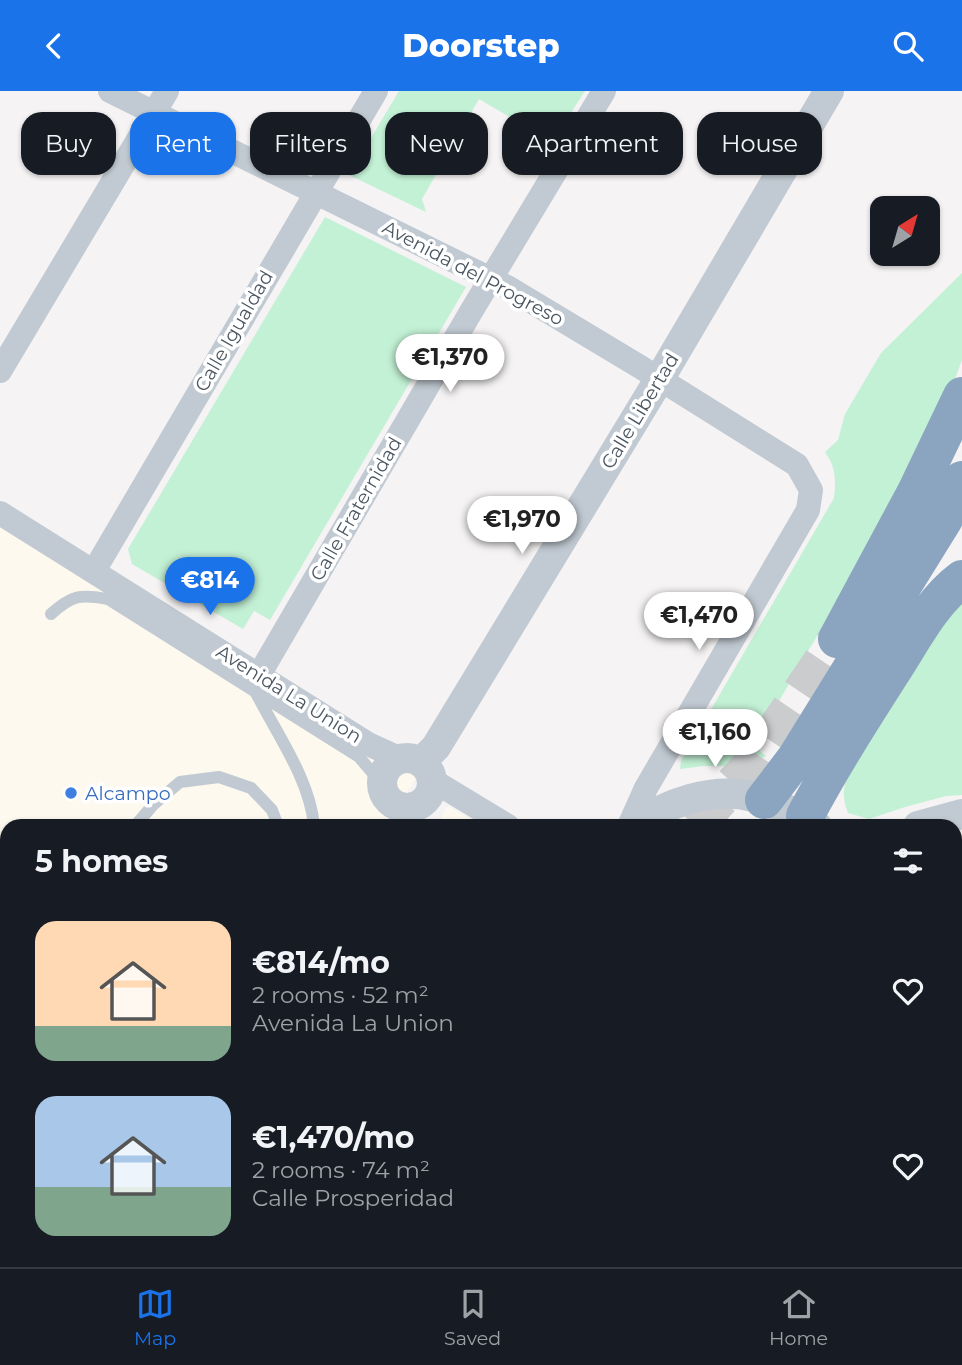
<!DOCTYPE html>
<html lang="en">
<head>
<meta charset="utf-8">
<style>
  :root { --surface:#171b24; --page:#20242c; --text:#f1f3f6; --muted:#9ea1a6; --line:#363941; --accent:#1a73e8 }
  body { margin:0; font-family:Montserrat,sans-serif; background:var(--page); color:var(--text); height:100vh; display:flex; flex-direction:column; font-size:26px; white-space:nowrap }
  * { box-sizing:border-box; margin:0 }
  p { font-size:23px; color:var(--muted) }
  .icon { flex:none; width:38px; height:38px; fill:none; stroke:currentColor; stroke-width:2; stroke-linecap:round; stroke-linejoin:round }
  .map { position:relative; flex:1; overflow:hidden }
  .panel { position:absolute; left:0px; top:728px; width:962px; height:448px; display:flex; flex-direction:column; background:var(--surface); border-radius:21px 21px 0 0; box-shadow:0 2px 5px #0004 }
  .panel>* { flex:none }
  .guide { position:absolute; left:21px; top:21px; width:920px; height:63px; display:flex; gap:14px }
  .needle { width:46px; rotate:37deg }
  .tools { position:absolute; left:870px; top:105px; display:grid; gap:14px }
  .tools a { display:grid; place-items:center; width:70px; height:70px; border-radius:14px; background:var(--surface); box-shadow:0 2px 5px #0004; font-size:35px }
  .price { position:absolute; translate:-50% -60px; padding:0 16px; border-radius:24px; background:#fff; color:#222; font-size:23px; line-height:46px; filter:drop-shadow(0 2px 4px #0008) }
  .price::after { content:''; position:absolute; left:50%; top:42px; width:21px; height:16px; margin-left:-10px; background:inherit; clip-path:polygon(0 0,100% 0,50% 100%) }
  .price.current { background:var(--accent); color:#fff }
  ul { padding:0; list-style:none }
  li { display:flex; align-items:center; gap:21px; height:175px; padding:0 35px }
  li span { display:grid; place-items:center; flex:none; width:196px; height:140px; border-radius:21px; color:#555 }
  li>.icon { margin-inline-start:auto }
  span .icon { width:84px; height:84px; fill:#fffc; stroke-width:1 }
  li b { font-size:30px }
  h2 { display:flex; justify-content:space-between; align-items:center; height:84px; padding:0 35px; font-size:30px }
  .chip { padding:0 24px; border-radius:21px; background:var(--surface); box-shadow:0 2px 5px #0004; font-size:24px; line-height:63px }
  .chip.current { background:var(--accent); color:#fff }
  header { display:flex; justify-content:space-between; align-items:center; height:91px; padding:0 35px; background:var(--accent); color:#fff; font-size:32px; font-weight:800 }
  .tab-bar { display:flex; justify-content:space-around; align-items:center; height:98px; border-top:2px solid var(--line); background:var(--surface); font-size:19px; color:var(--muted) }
  .tab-bar a { display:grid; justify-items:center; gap:4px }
  .tab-bar .current { color:var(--accent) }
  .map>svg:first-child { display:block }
  .commercial { fill:#fdf9ef }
  .green { fill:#c3f1d5 }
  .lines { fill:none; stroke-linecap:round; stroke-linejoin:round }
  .motorway-tunnel { stroke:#caccce; stroke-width:38; stroke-dasharray:38 19; stroke-linecap:butt }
  .service { stroke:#c1cad2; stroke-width:12 }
  .minor { stroke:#c1cad2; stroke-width:24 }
  .tertiary { stroke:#c1cad2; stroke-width:30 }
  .motorway { stroke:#8ba5c1; stroke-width:38 }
  .shop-dot { fill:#3f7fe0; stroke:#fff; stroke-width:2.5 }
  .labels { text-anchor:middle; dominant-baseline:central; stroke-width:7; stroke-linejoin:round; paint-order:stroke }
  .street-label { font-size:19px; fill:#4a5661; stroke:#fff }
  .shop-label { font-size:19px; fill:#366cbe; stroke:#fff; text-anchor:start }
</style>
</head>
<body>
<header><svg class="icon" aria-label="back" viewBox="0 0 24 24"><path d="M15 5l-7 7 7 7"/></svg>Doorstep<svg class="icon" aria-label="search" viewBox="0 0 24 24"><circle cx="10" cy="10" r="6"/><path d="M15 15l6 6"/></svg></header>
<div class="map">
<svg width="962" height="1176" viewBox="0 0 962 1176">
  <rect width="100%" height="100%" fill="#f5f3f3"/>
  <path class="commercial" d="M 0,415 L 423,676 L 386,735 L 7,735 L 7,1169 L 79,1169 L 72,1176 L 0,1176 Z
    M 448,715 L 480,734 L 480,735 L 436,735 Z"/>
  <path class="green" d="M 399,0 L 585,0 L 552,51 L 479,8 L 422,108 L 426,121 L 349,84 Z
    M 325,126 L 466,196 L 270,529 L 254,520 L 243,538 L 132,473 L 128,458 Z
    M 962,182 L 962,269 L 942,323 L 861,474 L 808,560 L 753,655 L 766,665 L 759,670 L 744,675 L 704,675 L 680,678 L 681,670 L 834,407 C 836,389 836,376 825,361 L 838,349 L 845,323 L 881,262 Z
    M 962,508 L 962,704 L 946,705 L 905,716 L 869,728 L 848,722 C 842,707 843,697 848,682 L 944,527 Z
    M 962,786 L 962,983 L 956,979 L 956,788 Z
    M 8,1169 L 75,1169 L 68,1176 L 1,1176 Z
    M 322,1169 L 636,1169 L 629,1176 L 310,1176 Z"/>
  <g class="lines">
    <path class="motorway-tunnel" d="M 695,735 L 754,671 L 837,548
      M 956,751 L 962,749
      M 956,819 L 962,819"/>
    <path class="service" d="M 51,523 C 72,504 80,503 108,508 L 359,666 L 383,694
      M 255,600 C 276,642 310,688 314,735
      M 135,735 L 153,714 L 180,691 L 219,686 L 251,697 L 272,719 L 278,735
      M 0,1145 L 7,1138"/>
    <path class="minor" d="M 110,0 L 509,197 L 642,277 L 797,374 L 811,399 L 808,419 L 646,697 L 629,735
      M 0,280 L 167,0
      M 0,422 L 368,653 L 401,668
      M 94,480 L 376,0
      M 259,584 L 472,219 L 604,0
      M 432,689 L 508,735
      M 744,1176 L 751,1169"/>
    <path class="tertiary" d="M382 692a25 25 0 1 1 50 0a25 25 0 1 1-50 0Z
      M 421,671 L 436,656 L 660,287 L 829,0
      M 635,735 C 666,712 714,695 753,706 C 762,708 770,712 779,715 C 793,721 805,725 817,735
      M 918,735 L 962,723
      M 956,769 L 962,768
      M 96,1176 L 103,1169
      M 277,1176 L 287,1169"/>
    <path class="motorway" d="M 837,548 L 916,401 L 962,305
      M 764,709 L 796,667 L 944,428 L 962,389
      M 805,725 C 831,676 861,629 891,582 C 912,550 931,511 962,488
      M 956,1021 L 962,1031
      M 157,1176 L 166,1169
      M 208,1176 L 216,1169
      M 681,1176 L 688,1169"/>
  </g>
  <circle class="shop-dot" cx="71" cy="702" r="7"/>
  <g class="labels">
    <g class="street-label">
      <text transform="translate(473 182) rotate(28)">Avenida del Progreso</text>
      <text transform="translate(234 240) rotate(-60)">Calle Igualdad</text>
      <text transform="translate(640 320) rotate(-59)">Calle Libertad</text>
      <text transform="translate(356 418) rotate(-60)">Calle Fraternidad</text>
      <text transform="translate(289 603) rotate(32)">Avenida La Union</text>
    </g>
    <g class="shop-label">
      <text x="85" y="702">Alcampo</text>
    </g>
  </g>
</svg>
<div class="tools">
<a><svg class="needle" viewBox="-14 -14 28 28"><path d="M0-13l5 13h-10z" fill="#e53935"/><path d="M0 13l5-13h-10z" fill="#9ea1a6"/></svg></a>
</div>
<b class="price" style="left:450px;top:303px">€1,370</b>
<b class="price" style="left:522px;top:465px">€1,970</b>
<b class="price current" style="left:210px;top:526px">€814</b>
<b class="price" style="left:699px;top:561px">€1,470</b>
<b class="price" style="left:715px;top:678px">€1,160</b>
<div class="guide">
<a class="chip">Buy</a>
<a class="chip current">Rent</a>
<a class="chip">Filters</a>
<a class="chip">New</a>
<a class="chip">Apartment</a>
<a class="chip">House</a>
</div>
<section class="panel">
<h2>5 homes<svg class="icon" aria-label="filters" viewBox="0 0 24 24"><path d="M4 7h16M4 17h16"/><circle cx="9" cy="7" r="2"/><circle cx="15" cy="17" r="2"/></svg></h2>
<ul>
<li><span style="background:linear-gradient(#ffd9b3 75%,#7fa58c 0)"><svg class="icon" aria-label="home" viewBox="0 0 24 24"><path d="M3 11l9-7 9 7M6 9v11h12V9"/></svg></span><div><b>€814/mo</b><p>2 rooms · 52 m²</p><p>Avenida La Union</p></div><svg class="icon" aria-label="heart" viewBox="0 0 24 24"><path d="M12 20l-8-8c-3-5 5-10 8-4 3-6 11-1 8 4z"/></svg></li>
<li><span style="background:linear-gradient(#a9c7e8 65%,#7fa58c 0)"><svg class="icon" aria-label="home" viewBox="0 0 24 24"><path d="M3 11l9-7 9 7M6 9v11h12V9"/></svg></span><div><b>€1,470/mo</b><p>2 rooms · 74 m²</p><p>Calle Prosperidad</p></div><svg class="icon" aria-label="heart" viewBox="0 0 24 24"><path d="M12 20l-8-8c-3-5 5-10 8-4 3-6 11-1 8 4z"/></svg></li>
</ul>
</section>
</div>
<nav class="tab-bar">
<a class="current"><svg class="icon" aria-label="map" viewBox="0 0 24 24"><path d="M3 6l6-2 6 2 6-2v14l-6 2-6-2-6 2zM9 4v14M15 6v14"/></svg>Map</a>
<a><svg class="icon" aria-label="saved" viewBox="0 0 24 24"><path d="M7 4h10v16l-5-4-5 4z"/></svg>Saved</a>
<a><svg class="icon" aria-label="home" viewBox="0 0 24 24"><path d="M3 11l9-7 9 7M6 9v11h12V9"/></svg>Home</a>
</nav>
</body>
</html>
